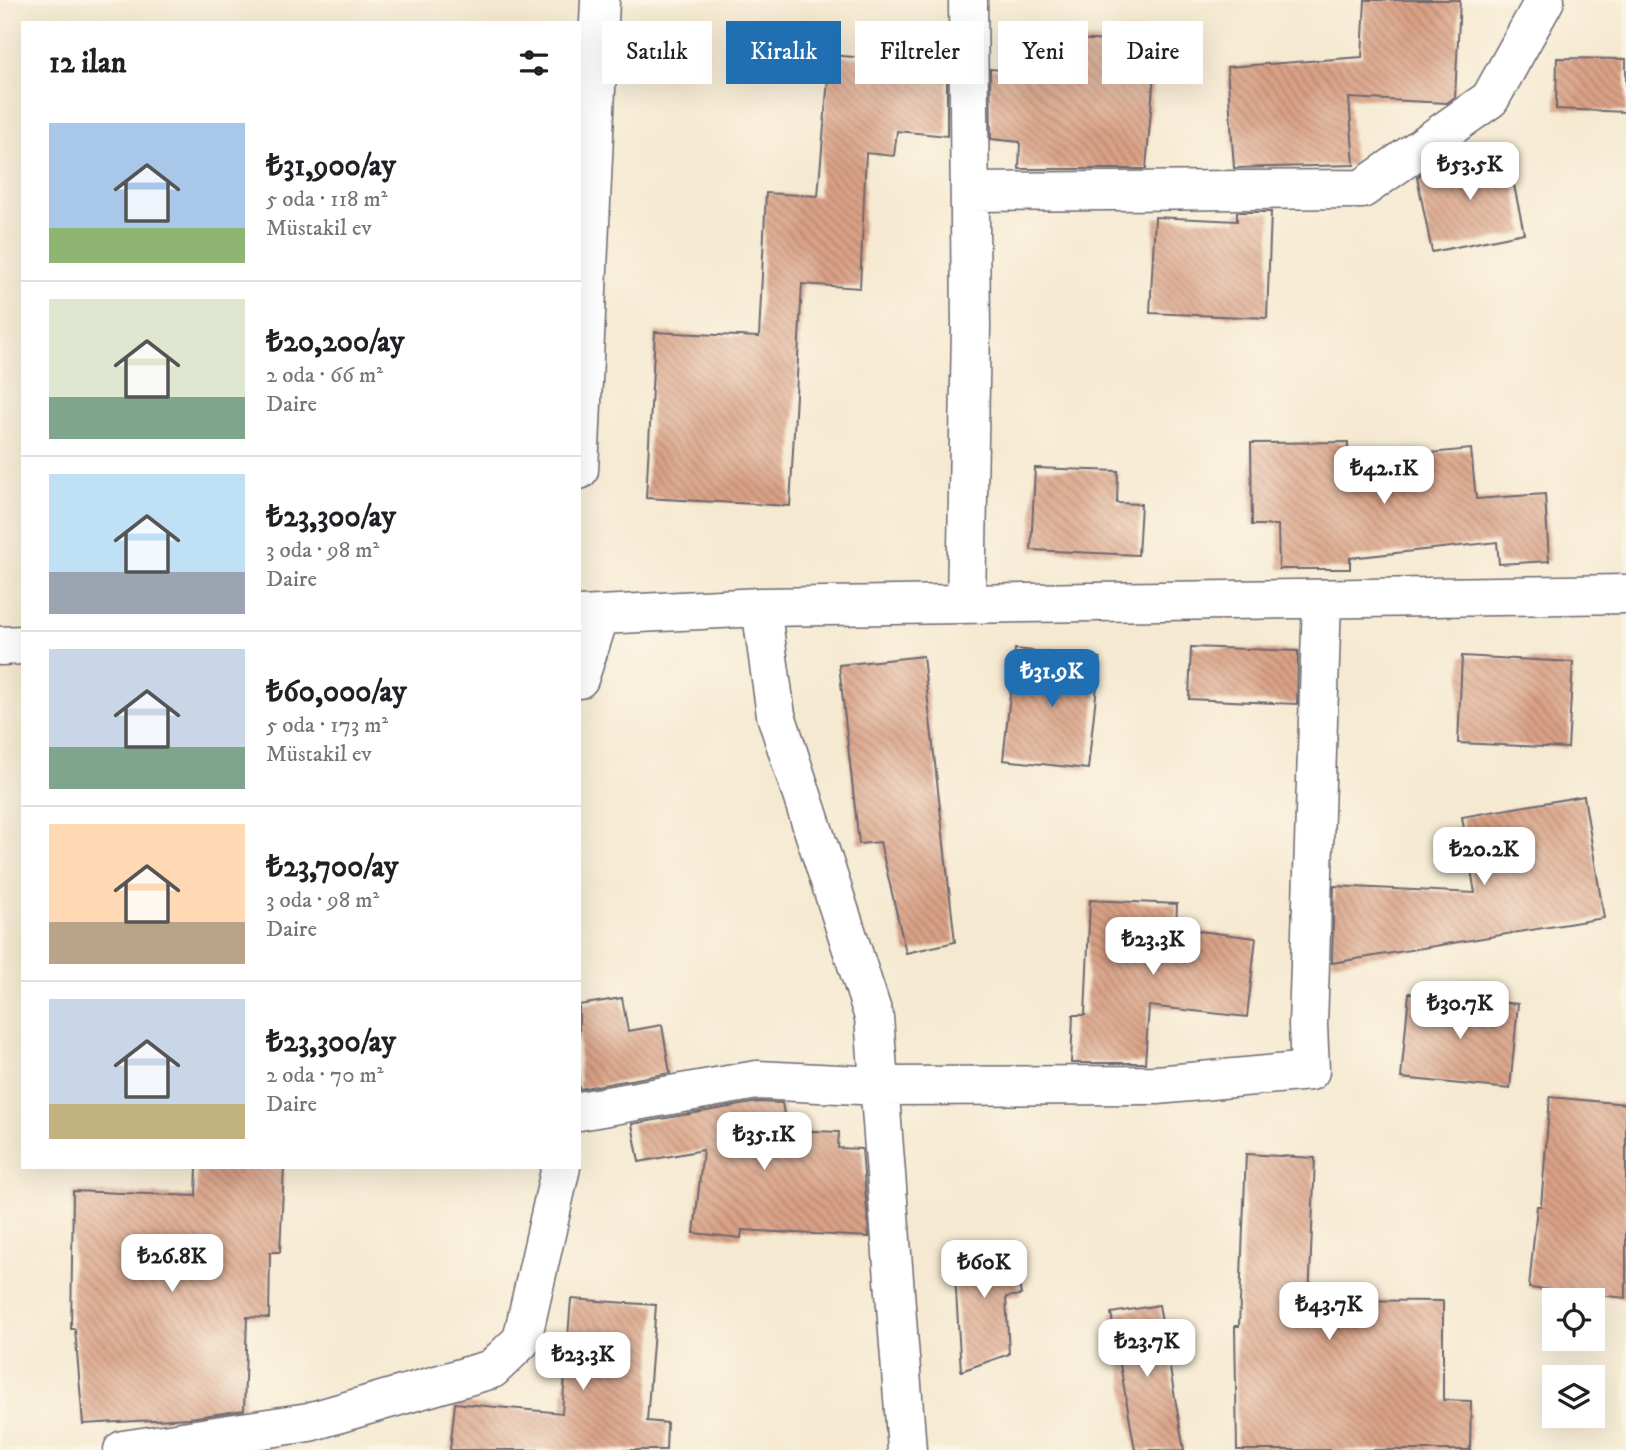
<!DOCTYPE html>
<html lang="tr">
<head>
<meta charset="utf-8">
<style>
  :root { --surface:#fff; --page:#f6f6f6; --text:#202124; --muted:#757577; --line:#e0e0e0; --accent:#1f6fb2 }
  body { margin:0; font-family:"IM FELL DW Pica",serif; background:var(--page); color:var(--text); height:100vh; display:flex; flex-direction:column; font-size:26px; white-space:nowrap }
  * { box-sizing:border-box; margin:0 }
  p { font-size:23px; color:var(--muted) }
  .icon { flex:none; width:38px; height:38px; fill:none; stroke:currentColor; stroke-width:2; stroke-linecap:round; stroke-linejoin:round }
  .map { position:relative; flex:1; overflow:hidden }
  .side { position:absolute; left:21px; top:21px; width:560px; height:1148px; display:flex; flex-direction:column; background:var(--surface); border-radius:0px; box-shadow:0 7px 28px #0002 }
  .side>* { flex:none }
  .top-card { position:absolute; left:602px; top:21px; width:665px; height:63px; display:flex; gap:14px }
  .fabs { position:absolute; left:1542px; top:1288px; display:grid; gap:14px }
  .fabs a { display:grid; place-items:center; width:63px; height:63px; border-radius:0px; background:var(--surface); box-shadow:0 7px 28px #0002; font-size:35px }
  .price { position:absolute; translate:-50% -60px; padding:0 16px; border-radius:14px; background:#fff; color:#222; font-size:23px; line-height:46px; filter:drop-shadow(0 2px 4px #0008) }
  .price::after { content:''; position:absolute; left:50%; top:42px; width:21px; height:16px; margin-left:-10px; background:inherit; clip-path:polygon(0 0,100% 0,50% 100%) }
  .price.on { background:var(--accent); color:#fff }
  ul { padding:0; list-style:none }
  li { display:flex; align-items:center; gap:21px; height:175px; padding:0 28px }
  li+li { border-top:2px solid var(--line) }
  li span { display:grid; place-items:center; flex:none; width:196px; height:140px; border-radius:0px; color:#555 }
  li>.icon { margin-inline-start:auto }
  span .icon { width:84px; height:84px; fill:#fffc; stroke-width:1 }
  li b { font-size:30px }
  h2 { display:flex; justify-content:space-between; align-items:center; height:84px; padding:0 28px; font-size:30px }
  .chip { padding:0 24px; border-radius:0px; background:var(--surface); box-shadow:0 7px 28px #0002; font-size:24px; line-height:63px }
  .chip.on { background:var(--accent); color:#fff }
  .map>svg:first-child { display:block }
  .building { fill:url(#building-back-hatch) }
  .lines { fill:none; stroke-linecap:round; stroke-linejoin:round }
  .minor-casing { stroke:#6c6870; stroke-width:41 }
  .minor { stroke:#fff; stroke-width:38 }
</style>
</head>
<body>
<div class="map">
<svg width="1626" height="1450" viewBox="0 0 1626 1450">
  <defs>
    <pattern id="building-back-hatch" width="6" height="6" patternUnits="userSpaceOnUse" patternTransform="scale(1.75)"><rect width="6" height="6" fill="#daa186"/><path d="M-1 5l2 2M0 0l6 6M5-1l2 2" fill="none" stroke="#b0836f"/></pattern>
  </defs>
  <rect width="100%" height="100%" fill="#fcf5e5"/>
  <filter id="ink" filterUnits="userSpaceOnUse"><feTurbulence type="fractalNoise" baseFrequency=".0143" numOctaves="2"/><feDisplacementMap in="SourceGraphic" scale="14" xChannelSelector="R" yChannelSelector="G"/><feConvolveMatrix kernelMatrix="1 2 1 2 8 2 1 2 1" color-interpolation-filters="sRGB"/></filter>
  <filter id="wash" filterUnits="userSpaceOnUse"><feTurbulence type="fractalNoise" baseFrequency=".00686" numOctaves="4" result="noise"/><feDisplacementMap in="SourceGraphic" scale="28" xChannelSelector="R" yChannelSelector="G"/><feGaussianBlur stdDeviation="1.57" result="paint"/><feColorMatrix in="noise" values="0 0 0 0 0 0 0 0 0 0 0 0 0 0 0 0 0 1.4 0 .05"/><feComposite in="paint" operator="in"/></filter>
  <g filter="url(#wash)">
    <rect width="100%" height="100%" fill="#f5e9d1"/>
    <g id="blocks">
      <path class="building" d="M 1365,0 L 1460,0 L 1455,97 L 1447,103 L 1349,98 L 1354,165 L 1234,168 L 1227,67 L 1362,57 Z
        M 1187,28 L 1189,73 L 1154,74 L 1146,169 L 1019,169 L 1020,142 L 991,139 L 990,69 L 1016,71 L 1017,37 L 1116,41 L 1116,32 Z
        M 830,55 L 947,65 L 947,136 L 897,131 L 894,156 L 866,153 L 860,288 L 802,284 L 790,506 L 646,498 L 655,332 L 759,337 L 766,193 L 818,196 Z
        M 1557,58 L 1626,59 L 1626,112 L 1556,109 Z
        M 1507,152 L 1524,233 L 1432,252 L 1417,177 L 1431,167 Z
        M 1237,212 L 1271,212 L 1267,318 L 1150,313 L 1155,217 L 1237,221 Z
        M 1348,442 L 1348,459 L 1419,450 L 1420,454 L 1471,449 L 1476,499 L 1545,494 L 1549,561 L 1499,564 L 1497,542 L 1350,558 L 1350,569 L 1279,569 L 1278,525 L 1252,525 L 1251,443 Z
        M 1035,468 L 1118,471 L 1117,503 L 1141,504 L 1138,555 L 1031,550 Z
        M 1191,647 L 1298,651 L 1297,704 L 1189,699 Z
        M 1015,649 L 1100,658 L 1088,769 L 1003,760 Z
        M 923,656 L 955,942 L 906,953 L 880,842 L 859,844 L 839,665 Z
        M 1462,656 L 1573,662 L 1568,748 L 1458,743 Z
        M 1584,796 L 1604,918 L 1332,963 L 1334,886 L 1475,893 L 1462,817 Z
        M 1090,900 L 1177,904 L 1176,928 L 1256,938 L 1247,1017 L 1149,1006 L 1145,1063 L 1071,1063 L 1073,1015 L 1085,1015 Z
        M 1409,993 L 1518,1004 L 1510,1089 L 1401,1078 Z
        M 622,998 L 628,1031 L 662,1025 L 670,1073 L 579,1089 L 579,1005 Z
        M 1550,1097 L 1626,1104 L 1626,1298 L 1529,1288 L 1537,1206 L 1541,1206 Z
        M 758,1102 L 782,1103 L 787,1130 L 839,1132 L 838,1148 L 862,1149 L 869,1237 L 742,1230 L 741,1238 L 694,1233 L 703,1150 L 639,1162 L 632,1124 Z
        M 1246,1154 L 1315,1158 L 1309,1300 L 1443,1301 L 1443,1400 L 1471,1401 L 1470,1450 L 1237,1450 L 1235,1326 L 1239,1326 Z
        M 197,1167 L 284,1167 L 280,1252 L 270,1252 L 269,1318 L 247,1317 L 244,1410 L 190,1418 L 83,1424 L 75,1329 L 71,1329 L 73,1191 L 196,1196 Z
        M 953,1244 L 1012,1244 L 1021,1295 L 1006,1297 L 1009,1354 L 961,1371 Z
        M 571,1299 L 656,1305 L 647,1421 L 667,1423 L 666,1450 L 450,1450 L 455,1403 L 562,1413 Z
        M 1159,1305 L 1184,1450 L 1135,1450 L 1111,1313 Z"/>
    </g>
  </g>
  <g filter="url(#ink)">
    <use href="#blocks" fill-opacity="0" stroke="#6c6870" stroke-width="2"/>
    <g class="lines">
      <g class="minor-casing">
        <path id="minor" d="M 970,192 L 1362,189 L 1490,99 L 1545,0
          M 579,470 L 600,0
          M 966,604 L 971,328 L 968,0
          M 761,607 L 776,715 L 874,1017 L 907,1450
          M 579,616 L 761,607 L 1626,594
          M 579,619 L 597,624 L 579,679
          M 0,646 L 23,645
          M 579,1111 L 757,1080 L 880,1086 L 1157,1085 L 1310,1071 L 1308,1025 L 1322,599
          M 123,1450 L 309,1422 L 492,1369 L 522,1340 L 561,1167"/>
      </g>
      <use href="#minor" class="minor"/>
    </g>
  </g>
</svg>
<div class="fabs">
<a><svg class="icon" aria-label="locate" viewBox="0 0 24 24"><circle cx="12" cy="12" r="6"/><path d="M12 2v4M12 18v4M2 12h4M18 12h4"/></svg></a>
<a><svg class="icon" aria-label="layers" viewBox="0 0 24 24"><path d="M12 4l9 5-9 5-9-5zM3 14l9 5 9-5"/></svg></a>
</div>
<b class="price" style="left:1470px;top:202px">₺53.5K</b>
<b class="price" style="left:1384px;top:506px">₺42.1K</b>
<b class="price on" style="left:1052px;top:709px">₺31.9K</b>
<b class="price" style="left:1484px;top:887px">₺20.2K</b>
<b class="price" style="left:1153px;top:977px">₺23.3K</b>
<b class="price" style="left:1460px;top:1041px">₺30.7K</b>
<b class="price" style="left:764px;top:1172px">₺35.1K</b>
<b class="price" style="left:172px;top:1294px">₺26.8K</b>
<b class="price" style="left:984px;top:1300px">₺60K</b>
<b class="price" style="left:1329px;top:1342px">₺43.7K</b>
<b class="price" style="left:1147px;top:1379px">₺23.7K</b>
<b class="price" style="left:583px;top:1392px">₺23.3K</b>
<div class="top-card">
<a class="chip">Satılık</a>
<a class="chip on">Kiralık</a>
<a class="chip">Filtreler</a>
<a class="chip">Yeni</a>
<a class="chip">Daire</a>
</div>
<section class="side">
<h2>12 ilan<svg class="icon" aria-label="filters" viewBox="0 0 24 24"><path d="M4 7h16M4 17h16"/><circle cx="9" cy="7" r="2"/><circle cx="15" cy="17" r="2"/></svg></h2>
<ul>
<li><span style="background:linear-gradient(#a9c7e8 75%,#8fb573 0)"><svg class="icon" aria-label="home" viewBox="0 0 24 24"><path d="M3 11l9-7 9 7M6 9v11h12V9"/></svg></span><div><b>₺31,900/ay</b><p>5 oda · 118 m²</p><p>Müstakil ev</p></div></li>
<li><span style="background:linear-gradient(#dfe7d0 70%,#7fa58c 0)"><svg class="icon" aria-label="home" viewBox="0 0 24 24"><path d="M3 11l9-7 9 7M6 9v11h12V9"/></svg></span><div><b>₺20,200/ay</b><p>2 oda · 66 m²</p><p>Daire</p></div></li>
<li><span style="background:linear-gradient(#bfe0f5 70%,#9aa5b1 0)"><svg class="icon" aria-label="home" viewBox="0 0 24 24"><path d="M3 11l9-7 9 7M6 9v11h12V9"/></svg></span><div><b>₺23,300/ay</b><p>3 oda · 98 m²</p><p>Daire</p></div></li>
<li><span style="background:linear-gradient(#c9d6e8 70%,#7fa58c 0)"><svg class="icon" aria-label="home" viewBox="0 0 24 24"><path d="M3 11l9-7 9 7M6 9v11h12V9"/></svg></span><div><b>₺60,000/ay</b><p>5 oda · 173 m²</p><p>Müstakil ev</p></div></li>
<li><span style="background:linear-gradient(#ffd9b3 70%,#b9a48a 0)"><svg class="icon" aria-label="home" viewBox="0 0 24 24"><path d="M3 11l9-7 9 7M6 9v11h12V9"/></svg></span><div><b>₺23,700/ay</b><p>3 oda · 98 m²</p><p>Daire</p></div></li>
<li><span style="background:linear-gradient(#c9d6e8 75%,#c2b280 0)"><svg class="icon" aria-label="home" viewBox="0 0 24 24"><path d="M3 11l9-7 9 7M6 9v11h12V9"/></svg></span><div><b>₺23,300/ay</b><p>2 oda · 70 m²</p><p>Daire</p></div></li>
</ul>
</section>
</div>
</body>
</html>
